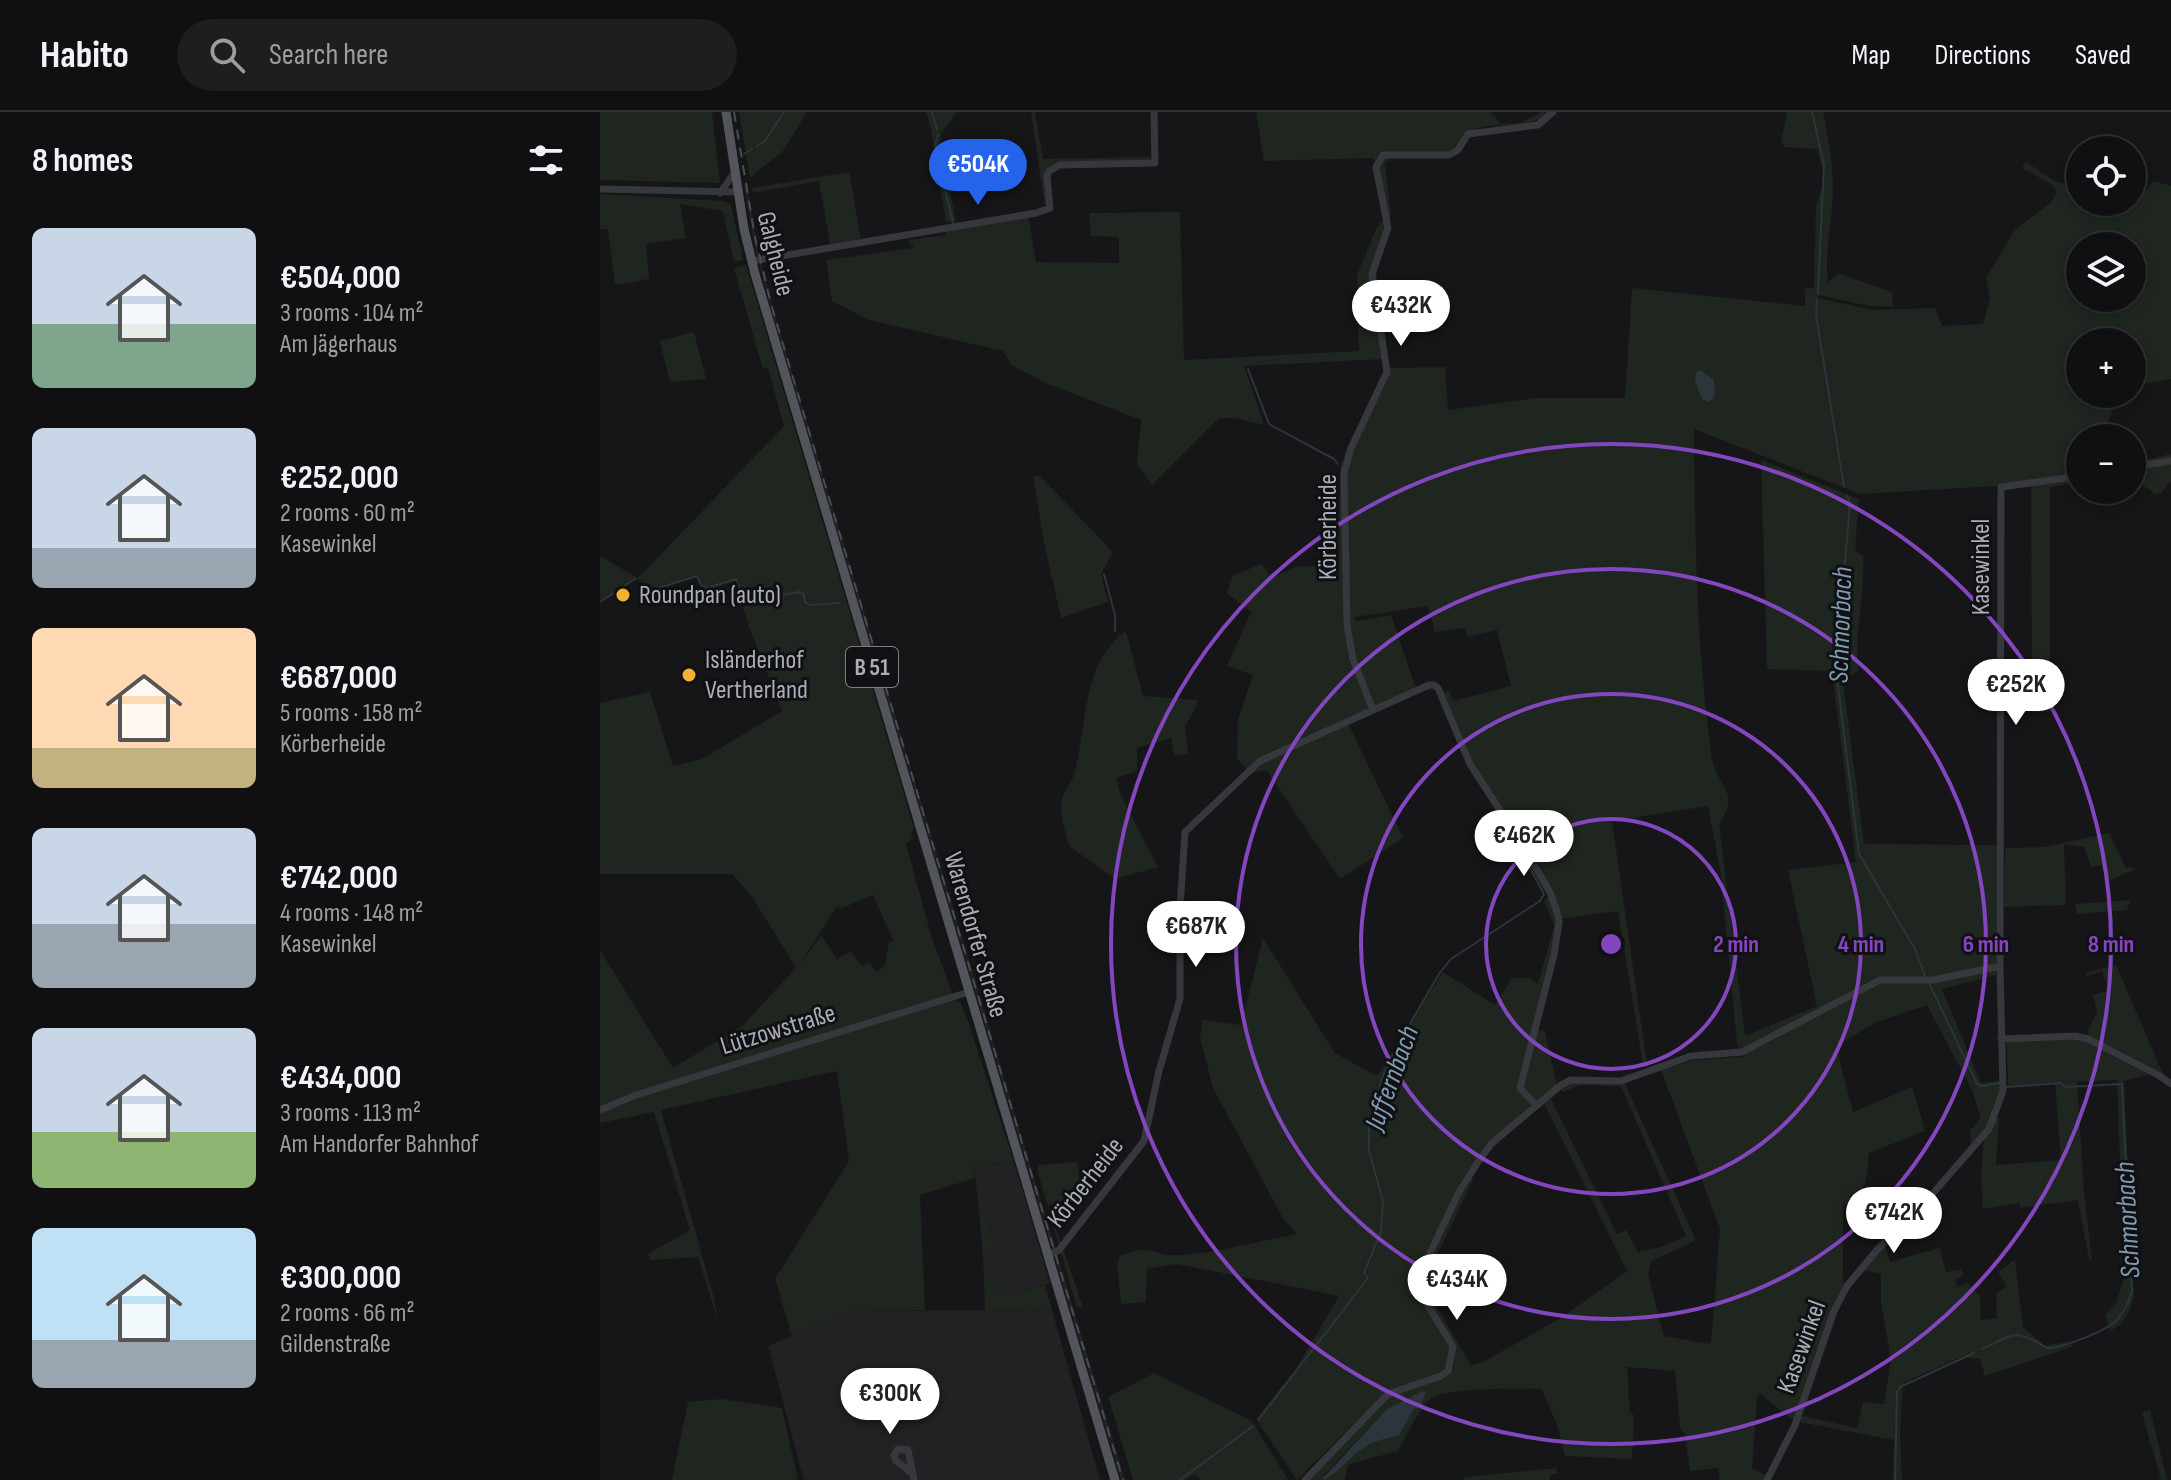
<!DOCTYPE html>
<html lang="en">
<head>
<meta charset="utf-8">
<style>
  :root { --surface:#101012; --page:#1e1e20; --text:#f1f3f6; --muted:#9c9d9f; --line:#303032; --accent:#2563eb }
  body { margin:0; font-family:"Sofia Sans Condensed",sans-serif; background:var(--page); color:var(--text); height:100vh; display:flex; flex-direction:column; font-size:30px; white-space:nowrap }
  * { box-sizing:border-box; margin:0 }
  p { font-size:26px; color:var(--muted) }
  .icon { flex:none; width:44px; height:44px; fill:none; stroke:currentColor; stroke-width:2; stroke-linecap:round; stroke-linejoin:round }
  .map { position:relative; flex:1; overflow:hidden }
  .side { display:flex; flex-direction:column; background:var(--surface); width:600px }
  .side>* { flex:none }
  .buttons { position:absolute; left:1466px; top:24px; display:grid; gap:16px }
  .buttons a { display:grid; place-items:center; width:80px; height:80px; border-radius:50%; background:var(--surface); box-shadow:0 4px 12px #0003,0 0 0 2px var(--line); font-size:40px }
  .price { position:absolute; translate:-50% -68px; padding:0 18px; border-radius:28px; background:#fff; color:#222; font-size:26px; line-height:52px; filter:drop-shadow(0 2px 4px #0008) }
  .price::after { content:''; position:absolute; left:50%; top:48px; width:24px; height:18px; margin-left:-12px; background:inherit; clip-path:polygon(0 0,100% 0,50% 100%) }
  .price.current { background:var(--accent); color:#fff }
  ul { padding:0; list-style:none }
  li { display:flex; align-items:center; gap:24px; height:200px; padding:0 32px }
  li span { display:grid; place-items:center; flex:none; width:224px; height:160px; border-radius:12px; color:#555 }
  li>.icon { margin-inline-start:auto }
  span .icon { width:96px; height:96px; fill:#fffc; stroke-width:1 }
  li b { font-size:34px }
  h2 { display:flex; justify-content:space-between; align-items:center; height:96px; padding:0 32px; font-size:34px }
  header { display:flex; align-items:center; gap:48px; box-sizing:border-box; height:112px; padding:0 40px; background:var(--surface); border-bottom:2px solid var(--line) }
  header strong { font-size:38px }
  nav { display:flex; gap:44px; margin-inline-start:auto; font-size:28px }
  .search { width:560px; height:72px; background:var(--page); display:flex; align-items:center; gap:20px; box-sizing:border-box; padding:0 28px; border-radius:44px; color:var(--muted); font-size:30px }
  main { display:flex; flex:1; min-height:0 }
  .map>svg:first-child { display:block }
  .built { fill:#222225 }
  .green { fill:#1e261f; fill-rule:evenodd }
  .water { fill:#2c353c }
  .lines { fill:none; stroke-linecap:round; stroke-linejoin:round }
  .stream { stroke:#2c353c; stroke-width:2 }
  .minor { stroke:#37383d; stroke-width:7 }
  .major { stroke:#53555c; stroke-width:9 }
  .rail { stroke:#4a4c52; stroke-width:2; stroke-dasharray:10 8; stroke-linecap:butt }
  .ring { fill:none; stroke:#8446be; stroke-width:4 }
  .poi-dot { fill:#f2b134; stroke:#111113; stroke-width:3 }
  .labels { text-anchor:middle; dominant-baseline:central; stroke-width:6; stroke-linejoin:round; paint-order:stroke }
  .shield { fill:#111113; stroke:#7b7e86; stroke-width:2 }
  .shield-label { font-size:24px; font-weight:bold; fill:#a8adb8 }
  .street-label { font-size:26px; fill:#a8adb8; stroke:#111113 }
  .poi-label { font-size:26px; fill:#a8adb8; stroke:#111113; text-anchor:start }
  .water-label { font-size:28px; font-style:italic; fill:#7f9bb3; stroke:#111113 }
  .centre { fill:#8446be; stroke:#111113; stroke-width:4 }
  .ring-label { font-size:24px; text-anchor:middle; font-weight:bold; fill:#8446be; stroke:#111113; stroke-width:6; stroke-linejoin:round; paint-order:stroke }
</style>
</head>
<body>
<header>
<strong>Habito</strong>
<div class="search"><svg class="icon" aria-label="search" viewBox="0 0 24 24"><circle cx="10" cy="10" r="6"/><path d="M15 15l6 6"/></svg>Search here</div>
<nav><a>Map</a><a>Directions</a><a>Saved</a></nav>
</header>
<main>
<section class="side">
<h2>8 homes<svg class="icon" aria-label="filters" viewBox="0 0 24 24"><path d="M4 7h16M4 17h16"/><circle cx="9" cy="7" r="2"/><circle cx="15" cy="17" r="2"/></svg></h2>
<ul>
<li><span style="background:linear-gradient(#c9d6e8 60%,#7fa58c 0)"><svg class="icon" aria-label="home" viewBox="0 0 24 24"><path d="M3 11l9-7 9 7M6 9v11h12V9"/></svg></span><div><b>€504,000</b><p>3 rooms · 104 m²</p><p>Am Jägerhaus</p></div></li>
<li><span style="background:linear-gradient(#c9d6e8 75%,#9aa5b1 0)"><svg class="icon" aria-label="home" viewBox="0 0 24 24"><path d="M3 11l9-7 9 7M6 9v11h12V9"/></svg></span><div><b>€252,000</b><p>2 rooms · 60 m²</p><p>Kasewinkel</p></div></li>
<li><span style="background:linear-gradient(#ffd9b3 75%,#c2b280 0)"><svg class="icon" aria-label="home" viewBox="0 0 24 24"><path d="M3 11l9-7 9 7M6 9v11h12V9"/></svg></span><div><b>€687,000</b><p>5 rooms · 158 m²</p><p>Körberheide</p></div></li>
<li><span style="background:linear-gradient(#c9d6e8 60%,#9aa5b1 0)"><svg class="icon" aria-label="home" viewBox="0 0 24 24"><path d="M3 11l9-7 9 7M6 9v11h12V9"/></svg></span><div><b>€742,000</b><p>4 rooms · 148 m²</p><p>Kasewinkel</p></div></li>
<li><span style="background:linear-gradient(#c9d6e8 65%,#8fb573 0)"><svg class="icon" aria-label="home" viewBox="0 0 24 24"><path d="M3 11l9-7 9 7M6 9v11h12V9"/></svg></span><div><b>€434,000</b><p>3 rooms · 113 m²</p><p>Am Handorfer Bahnhof</p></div></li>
<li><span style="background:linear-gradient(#bfe0f5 70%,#9aa5b1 0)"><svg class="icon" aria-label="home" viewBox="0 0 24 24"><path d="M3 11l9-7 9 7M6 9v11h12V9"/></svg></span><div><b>€300,000</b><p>2 rooms · 66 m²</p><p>Gildenstraße</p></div></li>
</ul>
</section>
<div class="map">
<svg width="1571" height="1368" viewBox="0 0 1571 1368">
  <rect width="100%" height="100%" fill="#161618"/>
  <path class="built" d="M 147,72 L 160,148 L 177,210 L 525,1368 L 521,1368 L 173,205 L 156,141 L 144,73 Z
    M 414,1050 L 450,1171 L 422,1179 L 398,1180 L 396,1165 L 384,1168 L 383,1144 L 396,1140 L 386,1099 L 378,1089 L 374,1053 Z
    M 452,1198 L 500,1368 L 204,1368 L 168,1234 L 250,1199 Z"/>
  <path class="green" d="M 0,0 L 112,0 L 120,71 L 0,68 Z
    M 139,0 L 207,0 L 183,39 L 150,66 Z
    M 326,0 L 357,0 L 342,20 L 340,32 L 356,109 L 346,110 L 331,18 Z
    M 431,0 L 435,0 L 443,47 L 551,45 L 551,48 L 451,54 L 445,95 Z
    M 656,0 L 891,0 L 901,12 L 921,11 L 941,0 L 950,0 C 923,22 896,6 871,19 C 861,24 858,35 849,41 L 788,40 L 789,48 L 785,51 L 791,105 L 776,158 L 784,247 L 644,254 L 664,313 L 635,306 L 619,306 L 552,373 L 537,352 L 541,308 L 446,271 L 411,253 L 403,239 L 269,208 L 232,189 L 226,148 L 314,136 L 308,128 L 346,123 L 344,118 L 428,103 L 436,150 L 519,151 L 519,125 L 491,124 L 489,101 L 580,100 L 584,248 L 759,239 L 757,163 L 777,115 L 788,103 L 779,55 L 773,46 L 664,49 Z
    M 1187,0 L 1223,0 C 1228,25 1233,50 1233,76 C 1233,108 1224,139 1228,171 L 1238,161 L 1292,180 L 1293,195 L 1269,194 L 1218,183 L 1218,186 L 1273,198 L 1335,196 L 1342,214 L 1383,212 L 1390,185 L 1386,166 L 1414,119 L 1451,90 L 1457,81 L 1451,72 L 1422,56 L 1426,50 L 1454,69 L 1480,76 L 1480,90 L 1535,90 L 1554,69 L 1571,74 L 1571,267 L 1532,274 L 1532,230 L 1480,230 L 1480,282 L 1520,282 L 1501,326 L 1480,326 L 1480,370 L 1450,375 L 1450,600 L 1432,600 L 1431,372 L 1260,382 L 1094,317 C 1095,417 1096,516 1108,615 C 1110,627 1110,640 1113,651 C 1121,678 1140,681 1119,712 L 1145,924 L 1217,894 L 1188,758 L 1256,750 L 1232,559 L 1167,557 L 1161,348 L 1259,387 L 1255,438 L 1263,444 C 1265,483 1254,521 1258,560 L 1250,564 L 1242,562 L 1264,732 L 1398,733 L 1396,863 L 1342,877 L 1381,971 L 1402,969 L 1396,1006 L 1399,1006 L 1396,1053 L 1461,1048 L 1455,971 L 1408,975 L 1407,930 L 1473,926 L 1488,929 L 1551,962 L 1524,969 L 1534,1183 C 1530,1200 1526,1211 1510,1219 L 1505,1203 L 1516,1192 L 1524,1165 L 1517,968 L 1477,970 L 1484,1080 L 1492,1148 L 1489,1147 L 1478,1088 L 1420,1096 L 1419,1091 L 1383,1097 L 1381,1062 L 1384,1028 L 1374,1035 L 1371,1032 L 1370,1019 L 1381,1006 L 1372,978 L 1327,893 L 1274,911 L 1236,935 L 1253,1000 L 1312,975 L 1325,1019 L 1269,1041 C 1266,1068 1269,1080 1243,1094 L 1243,1174 L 1193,1308 L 1160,1282 L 1157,1284 L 1152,1356 L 1167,1364 L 1164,1368 L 1120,1368 L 1118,1356 L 1090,1359 L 1085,1322 L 1080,1316 L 1075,1259 L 1027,1255 L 1030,1301 L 1034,1303 L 1032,1347 L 965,1344 L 957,1313 L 942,1277 C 919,1277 843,1274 828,1289 C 816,1302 807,1324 798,1339 L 749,1352 L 744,1368 L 725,1368 C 730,1363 736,1361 741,1356 C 763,1334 767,1330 799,1324 L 822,1279 L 787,1297 L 723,1364 L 723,1368 L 707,1368 L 789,1283 L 847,1263 L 854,1235 L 822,1179 L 822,1161 L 861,1080 L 871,1065 L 873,1068 L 829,1160 L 825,1175 L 871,1253 L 883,1250 L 961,1206 L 1027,1159 L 944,991 L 951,987 L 1017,1122 L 1026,1118 L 1038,1140 L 1061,1135 L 1086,1124 L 1021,974 L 981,973 L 962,980 L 960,977 L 972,970 L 1024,970 L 1094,1124 L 1095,1129 L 1051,1149 L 1048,1162 L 1064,1224 L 1111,1232 L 1120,1117 L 1061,958 L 1094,948 L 1143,945 L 1137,931 L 1121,763 L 1108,694 L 1012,709 L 1047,952 L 1043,953 L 1018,799 L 961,807 L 957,792 L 870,647 L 842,581 L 849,579 L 853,589 L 911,574 L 897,518 L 868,525 L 864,516 L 835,520 L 828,494 L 755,505 L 756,509 L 791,503 L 816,577 L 747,609 L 803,726 L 740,767 L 667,659 L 650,660 L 637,647 L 638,607 L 653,563 L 627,554 L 651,500 L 627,481 L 632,464 L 661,452 L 672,466 L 698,454 L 737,455 L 741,352 L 785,256 L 845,255 L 848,298 L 936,286 L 1025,286 L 1032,176 L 1205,194 L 1205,177 L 1214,176 L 1216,93 L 1225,67 L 1217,37 L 1184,35 L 1181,29 ZM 1480,134 L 1532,134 L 1532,186 L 1480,186 Z
    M 249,60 L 261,127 L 230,132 L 219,69 L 153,81 L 152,76 Z
    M 0,82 L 123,89 L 131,93 L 143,148 L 134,150 L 123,99 L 80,92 L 86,126 L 46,132 L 49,167 L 15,173 L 8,117 L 0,117 Z
    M 146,153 L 314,716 L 311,722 L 313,727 L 306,732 L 331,823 L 355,889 L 360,890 L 368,909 L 414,1050 L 374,1053 L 375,1066 L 320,1083 L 325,1198 L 250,1199 L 192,1224 L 175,1167 L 249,1049 L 237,959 L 61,998 L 113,1182 L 118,1209 L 98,1145 L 50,1148 L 48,1142 L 90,1118 L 54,1000 L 0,1011 L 0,838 L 73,956 L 142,914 L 196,856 L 153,786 L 132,762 L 0,762 L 0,591 L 50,580 L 73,654 L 102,647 L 182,599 L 149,515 L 136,469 L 107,478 L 96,465 L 53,477 L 37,467 L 0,488 L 0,444 L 38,466 L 184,314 L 168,256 L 163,257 L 134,156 ZM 273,783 L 293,828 L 289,831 L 285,854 L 276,860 L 270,850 L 262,854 L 251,839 L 237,847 L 221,823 L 197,857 L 237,794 L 240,797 Z
    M 94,220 L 106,267 L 70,270 L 60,229 Z
    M 1571,342 L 1571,368 L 1561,381 L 1555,382 L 1532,365 L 1532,351 Z
    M 433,363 L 440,364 L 513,440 L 501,462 L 508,490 L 461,506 L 444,431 Z
    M 526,519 L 543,584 L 597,588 L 596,596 L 585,614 L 588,642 L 574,643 L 571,626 L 537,636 L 537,659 L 516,666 L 521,684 L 558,755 L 515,767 L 469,734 C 466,721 460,704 461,691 C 462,680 471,673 474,663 C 488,615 480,551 526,519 Z
    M 1509,721 L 1526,756 L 1531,755 L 1534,758 L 1506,770 L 1501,753 L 1491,755 L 1484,735 L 1464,732 L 1466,793 L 1404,795 L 1405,736 L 1444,735 Z
    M 949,784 L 956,801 L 956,821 L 934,917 L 945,919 L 957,974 L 891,1029 L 819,1160 L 819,1183 L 851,1236 L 847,1258 L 840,1263 L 786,1280 L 697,1368 L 656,1307 L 697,1255 L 739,1184 L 577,1152 L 547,1157 L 546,1190 L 521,1192 L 517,1152 L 520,1144 C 551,1130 554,1145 580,1143 C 619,1141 659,1129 697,1122 L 684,1108 L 613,976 L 600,925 L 603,908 L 641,913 L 663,826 L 735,941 L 777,964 L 843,860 L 895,893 L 912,866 L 929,866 L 938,872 L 954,814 L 944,788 Z
    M 1531,788 L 1527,798 L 1477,802 L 1475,792 Z
    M 1516,853 L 1563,962 L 1489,925 L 1488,918 L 1497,901 L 1493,883 L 1509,878 L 1502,859 L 1487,864 L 1486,861 Z
    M 477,1050 L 481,1078 L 476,1075 L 471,1077 L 475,1090 L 448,1093 L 483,1195 L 477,1196 L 437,1057 L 439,1053 Z
    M 378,1089 L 386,1099 L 396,1141 L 383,1144 Z
    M 1285,1134 L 1290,1150 L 1340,1136 L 1346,1160 L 1361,1157 L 1364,1162 L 1355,1168 L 1358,1175 L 1367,1171 L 1380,1184 L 1381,1208 L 1397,1206 L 1396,1182 L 1407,1174 L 1398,1160 L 1415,1148 L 1423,1215 L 1445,1234 L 1470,1229 L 1472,1235 L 1385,1264 L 1380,1247 L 1361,1245 L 1303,1271 L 1300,1322 L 1302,1368 L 1293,1368 L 1294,1328 L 1199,1310 L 1201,1304 L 1257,1316 L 1263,1290 L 1284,1292 L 1291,1247 L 1281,1191 L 1281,1162 L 1263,1158 Z
    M 397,1164 L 398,1180 L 422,1179 L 445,1173 L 452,1198 L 385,1198 L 384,1168 Z
    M 554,1261 L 652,1309 L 688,1368 L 600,1368 L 595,1362 L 585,1368 L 533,1368 L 508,1285 Z
    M 122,1287 L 182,1296 L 198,1368 L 72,1368 L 88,1290 Z
    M 1550,1297 L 1567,1368 L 1561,1368 L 1542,1301 Z
    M 956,1356 L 958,1361 L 950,1363 L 950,1368 L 863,1368 L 865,1365 Z"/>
  <path class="water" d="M 1100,258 L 1114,268 L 1115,283 L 1110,290 L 1102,287 L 1095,268 L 1096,261 Z
    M 822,1279 L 826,1280 L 821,1293 L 813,1298 L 799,1324 C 769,1329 762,1335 741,1356 C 736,1361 730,1363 725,1368 L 722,1367 L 787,1297 Z"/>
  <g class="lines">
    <path class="stream" d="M 332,0 L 337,18
      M 1212,0 L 1224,52 L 1218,182
      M 338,23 L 335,34 L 353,111
      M 157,34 L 165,29 L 184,0
      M 144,42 L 152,37
      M 1217,188 L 1216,203 L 1244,375
      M 648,257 L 669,312 L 734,347 L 738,352
      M 1247,384 L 1250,391 L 1236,558 L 1259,742 L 1315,837 L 1325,864
      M 504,462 L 515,503 L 515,519
      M 49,479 L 97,464 L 101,473 L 106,476 L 136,467 L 144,489 L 200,480 L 203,481 L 205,490 L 210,493 L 239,491
      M 0,490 L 35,467
      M 899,705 L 935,765
      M 1330,873 L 1377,972 L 1382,974 L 1399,971
      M 1382,1237 C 1414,1222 1415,1216 1447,1236 C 1463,1236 1506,1219 1517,1208 C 1525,1199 1529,1190 1532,1179 L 1522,972 L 1466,975 L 1461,971 L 1407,975
      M 659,1307 L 768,1166 L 764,1161 L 781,1119 L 783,1089 L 769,1039 L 769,1011 L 783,964 L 798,932 L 839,862 L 851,847 L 940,789 L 944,782 L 935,765
      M 580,1368 L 653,1314
      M 1295,1368 L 1297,1280 L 1300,1275 L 1374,1241"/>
    <path class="minor" d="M 0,77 L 138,80
      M 120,81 L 135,60
      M 152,149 L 436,101 L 450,96 L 447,64 L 449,59 L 460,53 L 555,51 L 554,0
      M 1532,355 L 1571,349
      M 773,598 L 753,547 L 747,513 L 744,361 L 751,336 L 787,260 L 772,162 L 788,116 L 776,55 L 783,43 L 849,43 L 858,38 L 868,22 L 938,13 L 953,0
      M 1401,927 L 1475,924 L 1488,927 L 1560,964 L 1571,972
      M 0,998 L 36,983 L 369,880
      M 449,1143 L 459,1138 L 544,1029 L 559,959 L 580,887 L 580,796 L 585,720 L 660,649 L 829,573 L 834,573 L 838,576 L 870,652 L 916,723 L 950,780 L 957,800 L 959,810 L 954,843 L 920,976 L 936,993
      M 313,1362 L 296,1349 L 294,1344 L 298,1337 L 308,1338 L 314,1368
      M 705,1368 L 788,1282 L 841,1264 L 848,1259 L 853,1235 L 820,1180 L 821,1160 L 859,1080 L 878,1050 L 892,1031 L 961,973 L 971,968 L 1021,969 L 1091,944 L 1142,940 L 1280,868 L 1333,868 L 1400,854
      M 1167,1368 L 1195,1313 L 1234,1199 L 1247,1174 L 1277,1138 L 1327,1088 L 1389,1017 L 1403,979 L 1400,854 L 1401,375 L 1480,364"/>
    <path class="major" d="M 126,0 L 144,117 L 155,162 L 515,1368"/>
    <path class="rail" d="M 134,0 L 155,125 L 171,192 L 523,1368"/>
  </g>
  <g class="ring">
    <circle cx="1011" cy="832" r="125"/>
    <circle cx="1011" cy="832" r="250"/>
    <circle cx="1011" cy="832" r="375"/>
    <circle cx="1011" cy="832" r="500"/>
  </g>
  <g class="poi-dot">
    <circle cx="23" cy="483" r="8"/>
    <circle cx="89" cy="563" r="8"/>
  </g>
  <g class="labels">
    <rect class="shield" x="246" y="535" width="52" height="40" rx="6"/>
    <g class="shield-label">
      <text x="272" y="555">B 51</text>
    </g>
    <g class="street-label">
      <text transform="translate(175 142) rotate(76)">Galgheide</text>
      <text transform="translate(728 415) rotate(-90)">Körberheide</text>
      <text transform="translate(1381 455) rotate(-90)">Kasewinkel</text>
      <text transform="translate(375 823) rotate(74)">Warendorfer Straße</text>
      <text transform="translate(178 918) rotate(-17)">Lützowstraße</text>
      <text transform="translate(486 1071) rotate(-52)">Körberheide</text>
      <text transform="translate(1202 1235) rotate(-70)">Kasewinkel</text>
    </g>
    <g class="poi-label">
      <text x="39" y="483">Roundpan (auto)</text>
      <text x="105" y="548">Isländerhof<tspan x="105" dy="30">Vertherland</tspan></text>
    </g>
    <g class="water-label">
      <text transform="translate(1241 513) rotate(-88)">Schmorbach</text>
      <text transform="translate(792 966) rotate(-70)">Juffernbach</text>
      <text transform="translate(1528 1108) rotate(-93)">Schmorbach</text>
    </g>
  </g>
  <circle cx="1011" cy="832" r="12" class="centre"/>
  <g class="ring-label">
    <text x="1136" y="840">2 min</text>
    <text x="1261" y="840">4 min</text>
    <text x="1386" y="840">6 min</text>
    <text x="1511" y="840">8 min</text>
  </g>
</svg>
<div class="buttons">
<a><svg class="icon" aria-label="locate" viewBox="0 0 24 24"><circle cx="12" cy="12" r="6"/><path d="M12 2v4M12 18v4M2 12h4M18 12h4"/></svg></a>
<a><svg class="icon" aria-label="layers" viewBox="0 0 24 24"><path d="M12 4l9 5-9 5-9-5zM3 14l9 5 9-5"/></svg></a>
<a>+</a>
<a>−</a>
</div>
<b class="price current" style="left:378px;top:95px">€504K</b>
<b class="price" style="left:801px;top:236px">€432K</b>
<b class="price" style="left:1416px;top:615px">€252K</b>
<b class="price" style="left:924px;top:766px">€462K</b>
<b class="price" style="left:596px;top:857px">€687K</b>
<b class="price" style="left:1294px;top:1143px">€742K</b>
<b class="price" style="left:857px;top:1210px">€434K</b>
<b class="price" style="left:290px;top:1324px">€300K</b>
</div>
</main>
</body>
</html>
